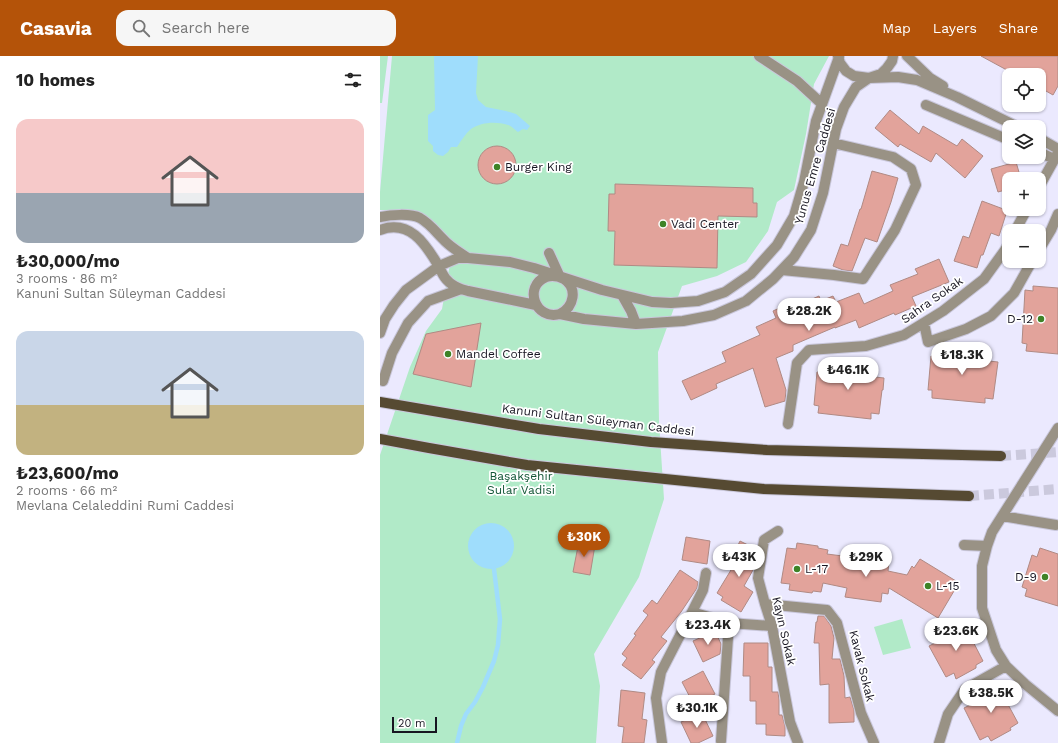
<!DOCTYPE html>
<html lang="en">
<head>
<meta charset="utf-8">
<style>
  :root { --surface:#fff; --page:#f6f6f6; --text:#222; --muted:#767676; --accent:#b45309 }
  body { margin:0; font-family:"Work Sans",sans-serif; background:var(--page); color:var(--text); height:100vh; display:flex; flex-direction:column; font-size:15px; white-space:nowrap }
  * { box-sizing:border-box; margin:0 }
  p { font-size:13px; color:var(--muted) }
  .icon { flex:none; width:22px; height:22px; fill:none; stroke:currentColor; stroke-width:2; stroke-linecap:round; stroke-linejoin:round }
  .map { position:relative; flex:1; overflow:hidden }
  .sheet { display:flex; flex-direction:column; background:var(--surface); width:380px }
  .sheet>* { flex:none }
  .tools { position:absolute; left:622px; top:12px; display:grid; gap:8px }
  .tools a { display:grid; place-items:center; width:44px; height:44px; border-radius:8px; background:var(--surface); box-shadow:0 1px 3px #0004; font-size:20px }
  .scale { position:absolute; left:12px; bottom:10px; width:45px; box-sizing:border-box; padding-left:4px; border:2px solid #171521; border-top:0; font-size:11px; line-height:14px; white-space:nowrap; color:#171521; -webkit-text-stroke:3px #fff; paint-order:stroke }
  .price { position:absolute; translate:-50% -34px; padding:0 9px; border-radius:14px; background:#fff; color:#222; font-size:13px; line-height:26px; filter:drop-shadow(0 1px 2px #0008) }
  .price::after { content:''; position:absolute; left:50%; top:24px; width:12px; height:9px; margin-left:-6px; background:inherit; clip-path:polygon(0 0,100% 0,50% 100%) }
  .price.active { background:var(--accent); color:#fff }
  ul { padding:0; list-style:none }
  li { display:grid; align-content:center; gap:8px; height:212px; padding:0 16px }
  li span { display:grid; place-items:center; height:124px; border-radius:12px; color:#555 }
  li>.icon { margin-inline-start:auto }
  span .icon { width:72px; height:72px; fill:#fffc; stroke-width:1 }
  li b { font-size:17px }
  h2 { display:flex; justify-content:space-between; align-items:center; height:48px; padding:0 16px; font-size:17px }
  header { display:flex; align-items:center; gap:24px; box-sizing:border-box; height:56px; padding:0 20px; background:var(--accent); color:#fff }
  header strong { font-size:19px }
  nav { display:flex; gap:22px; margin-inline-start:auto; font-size:14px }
  .search { width:280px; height:36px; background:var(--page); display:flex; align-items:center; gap:10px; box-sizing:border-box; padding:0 14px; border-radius:12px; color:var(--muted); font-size:15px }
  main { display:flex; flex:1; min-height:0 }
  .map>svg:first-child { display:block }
  .green { fill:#b1eac8 }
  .water { fill:#9fddfc }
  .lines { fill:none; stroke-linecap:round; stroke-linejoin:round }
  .stream { stroke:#9fddfc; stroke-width:4.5 }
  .building { fill:#e2a39b; stroke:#b08a84 }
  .major-tunnel { stroke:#cbc9dd; stroke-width:10; stroke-dasharray:10 5; stroke-linecap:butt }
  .minor-casing { stroke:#c9c7db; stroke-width:12 }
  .major-casing { stroke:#c9c7db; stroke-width:12 }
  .minor { stroke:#999285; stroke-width:10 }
  .major { stroke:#564a32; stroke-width:10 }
  .poi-dot { fill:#3e8327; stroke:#fff; stroke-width:1.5 }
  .labels { text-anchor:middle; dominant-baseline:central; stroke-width:3.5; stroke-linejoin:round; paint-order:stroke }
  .street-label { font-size:12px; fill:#171521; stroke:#fff }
  .poi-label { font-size:12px; fill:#171521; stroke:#fff; text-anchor:start }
  .park-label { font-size:12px; fill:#135737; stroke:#fff }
</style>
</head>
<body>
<header>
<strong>Casavia</strong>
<div class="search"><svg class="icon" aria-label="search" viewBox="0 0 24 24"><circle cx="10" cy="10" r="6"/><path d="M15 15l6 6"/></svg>Search here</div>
<nav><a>Map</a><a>Layers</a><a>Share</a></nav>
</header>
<main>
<section class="sheet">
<h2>10 homes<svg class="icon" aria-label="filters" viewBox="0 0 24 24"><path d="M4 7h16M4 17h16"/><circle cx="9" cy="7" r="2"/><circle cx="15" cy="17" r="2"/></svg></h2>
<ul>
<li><span style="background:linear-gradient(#f6c9c9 60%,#9aa5b1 0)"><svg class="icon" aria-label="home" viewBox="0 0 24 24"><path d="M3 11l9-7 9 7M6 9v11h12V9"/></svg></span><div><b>₺30,000/mo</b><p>3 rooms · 86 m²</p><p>Kanuni Sultan Süleyman Caddesi</p></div></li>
<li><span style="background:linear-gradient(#c9d6e8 60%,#c2b280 0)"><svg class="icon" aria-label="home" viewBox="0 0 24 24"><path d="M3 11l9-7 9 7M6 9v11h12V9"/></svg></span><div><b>₺23,600/mo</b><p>2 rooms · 66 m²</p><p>Mevlana Celaleddini Rumi Caddesi</p></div></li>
</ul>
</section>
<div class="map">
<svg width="678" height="687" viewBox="0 0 678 687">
  <rect width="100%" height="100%" fill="#ebe9fe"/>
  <path class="green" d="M 0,0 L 8,0 L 2,47 L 0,47 Z
    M 12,0 L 449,0 L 434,28 L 426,78 L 414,134 L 397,146 L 388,175 L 366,206 L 337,220 L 302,230 L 278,296 L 279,366 L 284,443 L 259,521 L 214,598 L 220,630 L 216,687 L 0,687 L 0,399 L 30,311 L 46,275 L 62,253 L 69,213 L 77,191 L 66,178 L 40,158 L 18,154 L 0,154 L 0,136 Z
    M 522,563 L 531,592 L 503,599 L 494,571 Z"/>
  <path class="water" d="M 54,0 L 98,0 L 96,37 L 98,44 L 106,51 L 126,55 L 136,58 L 150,70 L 147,74 L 143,73 L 138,76 C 135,74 132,70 128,69 C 116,65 101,66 91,73 C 85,78 81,85 77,91 L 71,91 L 68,96 L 63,100 L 58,99 L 53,95 L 53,90 L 48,85 L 48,59 L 55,54 Z
    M88 490a23 23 0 1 1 46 0a23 23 0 1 1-46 0Z"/>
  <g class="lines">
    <path class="stream" d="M 77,687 L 81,670 L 86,658 L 95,646 L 103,631 L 114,605 L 118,589 L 120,563 L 114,513"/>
  </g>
  <path class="building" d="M 601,0 L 678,0 L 678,30 L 673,39 L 659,31 L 659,19 L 636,19 Z
    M 510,54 L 539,78 L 543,70 L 577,90 L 582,83 L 603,100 L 585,122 L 556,97 L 551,106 L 520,88 L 518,91 L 495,72 Z
    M98 109a19 19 0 1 1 38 0a19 19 0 1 1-38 0Z
    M 636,106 L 641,123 L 629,123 L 629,133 L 618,136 L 611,113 Z
    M 492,115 L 518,122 L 511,146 L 497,186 L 485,182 L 472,215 L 463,214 L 453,210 L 461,188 L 468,190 L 480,153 L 481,153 Z
    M 235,128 L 373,132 L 373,147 L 377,147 L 377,161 L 338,160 L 337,212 L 234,209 L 235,175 L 228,175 L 229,138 L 235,138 Z
    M 602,145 L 626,154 L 626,158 L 619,180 L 611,177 L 603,199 L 601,199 L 597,212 L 574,205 L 583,180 L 589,182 Z
    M 559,203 L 569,226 L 532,241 L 536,250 L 515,259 L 514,257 L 479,272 L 476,264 L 455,272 L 455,271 L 413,289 L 413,295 L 396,302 L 406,334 L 405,345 L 385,351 L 373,312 L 336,328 L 337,332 L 311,344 L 302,325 L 346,306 L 342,296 L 380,279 L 376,271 L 396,262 L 393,255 L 419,243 L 421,248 L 439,240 L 441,245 L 453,240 L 456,246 L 479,237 L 484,248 L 513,235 L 510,229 L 538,218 L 535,213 Z
    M 653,230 L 678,232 L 678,298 L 646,295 L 647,288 L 642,287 L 645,234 L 653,235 Z
    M 101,267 L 91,331 L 33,318 L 46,278 Z
    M 558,292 L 610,297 L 609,305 L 618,306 L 613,343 L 605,342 L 605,347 L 552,342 L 552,334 L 548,334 L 551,300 L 557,301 Z
    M 444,308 L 496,313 L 495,321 L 504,322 L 503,334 L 502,334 L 499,358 L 491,357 L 491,363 L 438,357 L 439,350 L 434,349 L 437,316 L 443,316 Z
    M 306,481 L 330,485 L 327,508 L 302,504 Z
    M 199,485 L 215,489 L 210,519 L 193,516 Z
    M 360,485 L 376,493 L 373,514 L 364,530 L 373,536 L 361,556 L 341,544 L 343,541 L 337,537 L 354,509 L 350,506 Z
    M 417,487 L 438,490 L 438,492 L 448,494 L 447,498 L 509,506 L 508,515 L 527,519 L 532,510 L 534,512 L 540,503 L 576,525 L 571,533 L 574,535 L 558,562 L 509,532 L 508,538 L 502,537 L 501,546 L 465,541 L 467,532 L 443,527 L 441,536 L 433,535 L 432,537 L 409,534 L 410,528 L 401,527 L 407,492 L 416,493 Z
    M 660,492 L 678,498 L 678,550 L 645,540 L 647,533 L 642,531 L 652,499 L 657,501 Z
    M 300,514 L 318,526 L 317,532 L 301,556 L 281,581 L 287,585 L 272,604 L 275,606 L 261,623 L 242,609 L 247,602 L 242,598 L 256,579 L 254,578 L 268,559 L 263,555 L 272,544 L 277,548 Z
    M 438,560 L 444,560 L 451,570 L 454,582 L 452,603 L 460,603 L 464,620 L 465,642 L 470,641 L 474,654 L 474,666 L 449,667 L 449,628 L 440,629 L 439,587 L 434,587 L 436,566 L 437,566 Z
    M 584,568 L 603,605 L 596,609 L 596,612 L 576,623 L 574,617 L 566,621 L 549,590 L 557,586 L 556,579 L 574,570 L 575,572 Z
    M 335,575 L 341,588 L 340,598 L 323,606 L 313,585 Z
    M 364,587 L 388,587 L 388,611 L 392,611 L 392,636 L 398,636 L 399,644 L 399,659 L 402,659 L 405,670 L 405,680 L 386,679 L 386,668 L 376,668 L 376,645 L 370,645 L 370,620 L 363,620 Z
    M 323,615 L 335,638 L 314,649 L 302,626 Z
    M 618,630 L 638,667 L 630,672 L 631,674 L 611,685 L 608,680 L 600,684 L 584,652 L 592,648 L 589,642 L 608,632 L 609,635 Z
    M 241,634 L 265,637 L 262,663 L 267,664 L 264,687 L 242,687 L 244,671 L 238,670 Z
    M 322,657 L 333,680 L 318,687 L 311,687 L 301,666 Z"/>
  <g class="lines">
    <path class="major-tunnel" d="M 621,400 L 678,396
      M 589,440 L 678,433"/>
    <g class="minor-casing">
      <path id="minor" d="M 379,0 L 417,25 L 442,48
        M 458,0 L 460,7 L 466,15 L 474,20 L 489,22 L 518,21 L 537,24 L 577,41 L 638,71
        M 527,0 L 550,22 L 563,30
        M 546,49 L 629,84
        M 659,82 L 678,93
        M 659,96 L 674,103
        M 659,131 L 678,97
        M 0,161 C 10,159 30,157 40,162 C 49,167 56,176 63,183 C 70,191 79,196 88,202
        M 0,174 C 29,163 45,187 58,209 C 61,214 63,221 68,225 C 71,229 77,231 81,233
        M 635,175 L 647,153
        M 659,194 L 671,174 L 678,158
        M 169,197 L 180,221
        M 402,214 L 454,219 L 483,223 L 515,174 L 536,129 L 531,113 L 513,101 L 453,87
        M 242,239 L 251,255 L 256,268
        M 180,258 C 194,251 198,232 184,223 C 178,220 172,219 166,221 C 143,230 155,265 180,258 L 204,263 L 256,268 L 303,265 L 334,259 L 366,245 L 393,223 L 414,201 L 431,174 L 443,137 L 456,73 L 464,51 L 476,31 L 489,22 L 501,18 L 507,12 L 512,5 L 513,0
        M 544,267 L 548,286 L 586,273 L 611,260 L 634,237 L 652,205
        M 0,277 L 5,263 L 14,249 L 26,234 L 59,210 L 78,202 L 88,202 L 130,206 L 154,212 L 222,234 L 272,246 L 291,247 L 318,245 L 345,236 L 371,218 L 397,189 L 414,160 L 424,126 L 436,65 L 459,1
        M 3,325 L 12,297 L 28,267 L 48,245 L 81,233 L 88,235 L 156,249
        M 408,368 L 417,307 L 429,294 L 486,290 L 524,279 L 563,255 L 604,223 L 625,194 L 629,187
        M 678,372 L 612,476 L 607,490 L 602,510 L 602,552 L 616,594 L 626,610 L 645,628 L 678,655
        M 622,460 L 676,469
        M 398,475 L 384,484 L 378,522 L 385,548 L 392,570 L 410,666 L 418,687
        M 584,489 L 607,490
        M 385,548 L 447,554 L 457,567 L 481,657 L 494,687
        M 312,556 L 349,567 L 392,570
        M 341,685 L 349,567
        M 282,687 L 276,642 L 281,616 L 312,556 L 323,534 L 326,517
        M 559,687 L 568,658 L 585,633 L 626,610"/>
    </g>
    <g class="major-casing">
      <path id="major" d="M 0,346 L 159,373 L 271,386 L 387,394 L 621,400
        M 0,383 L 49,392 L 147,409 L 384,433 L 589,440"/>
    </g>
    <use href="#minor" class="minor"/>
    <use href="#major" class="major"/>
  </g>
  <g class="poi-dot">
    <circle cx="117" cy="111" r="4"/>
    <circle cx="283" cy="168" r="4"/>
    <circle cx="661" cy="263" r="4"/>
    <circle cx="68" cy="298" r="4"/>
    <circle cx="417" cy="513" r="4"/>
    <circle cx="665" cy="521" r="4"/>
    <circle cx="548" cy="530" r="4"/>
  </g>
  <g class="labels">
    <g class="street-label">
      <text transform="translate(435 110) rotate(-74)">Yunus Emre Caddesi</text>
      <text transform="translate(552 244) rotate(-35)">Sahra Sokak</text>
      <text transform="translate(218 364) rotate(7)">Kanuni Sultan Süleyman Caddesi</text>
      <text transform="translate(404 575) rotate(77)">Kayın Sokak</text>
      <text transform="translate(482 610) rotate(76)">Kavak Sokak</text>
    </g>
    <g class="poi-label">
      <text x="125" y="111">Burger King</text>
      <text x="291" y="168">Vadi Center</text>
      <text x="653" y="263" text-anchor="end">D-12</text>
      <text x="76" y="298">Mandel Coffee</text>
      <text x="425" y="513">L-17</text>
      <text x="657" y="521" text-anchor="end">D-9</text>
      <text x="556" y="530">L-15</text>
    </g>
    <g class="park-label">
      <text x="141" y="420">Başakşehir<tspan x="141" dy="14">Sular Vadisi</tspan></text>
    </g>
  </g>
</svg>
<div class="tools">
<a><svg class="icon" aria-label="locate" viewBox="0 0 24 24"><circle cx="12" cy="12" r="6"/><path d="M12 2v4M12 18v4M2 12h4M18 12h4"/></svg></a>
<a><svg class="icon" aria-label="layers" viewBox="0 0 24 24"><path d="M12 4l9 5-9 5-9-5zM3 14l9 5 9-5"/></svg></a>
<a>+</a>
<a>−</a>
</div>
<div class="scale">20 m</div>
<b class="price" style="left:429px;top:276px">₺28.2K</b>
<b class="price" style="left:582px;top:320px">₺18.3K</b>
<b class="price" style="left:468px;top:335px">₺46.1K</b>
<b class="price active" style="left:204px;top:502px">₺30K</b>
<b class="price" style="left:359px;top:522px">₺43K</b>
<b class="price" style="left:486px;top:522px">₺29K</b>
<b class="price" style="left:328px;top:590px">₺23.4K</b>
<b class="price" style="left:576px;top:596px">₺23.6K</b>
<b class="price" style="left:611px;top:658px">₺38.5K</b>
<b class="price" style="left:317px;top:673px">₺30.1K</b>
</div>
</main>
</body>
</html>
